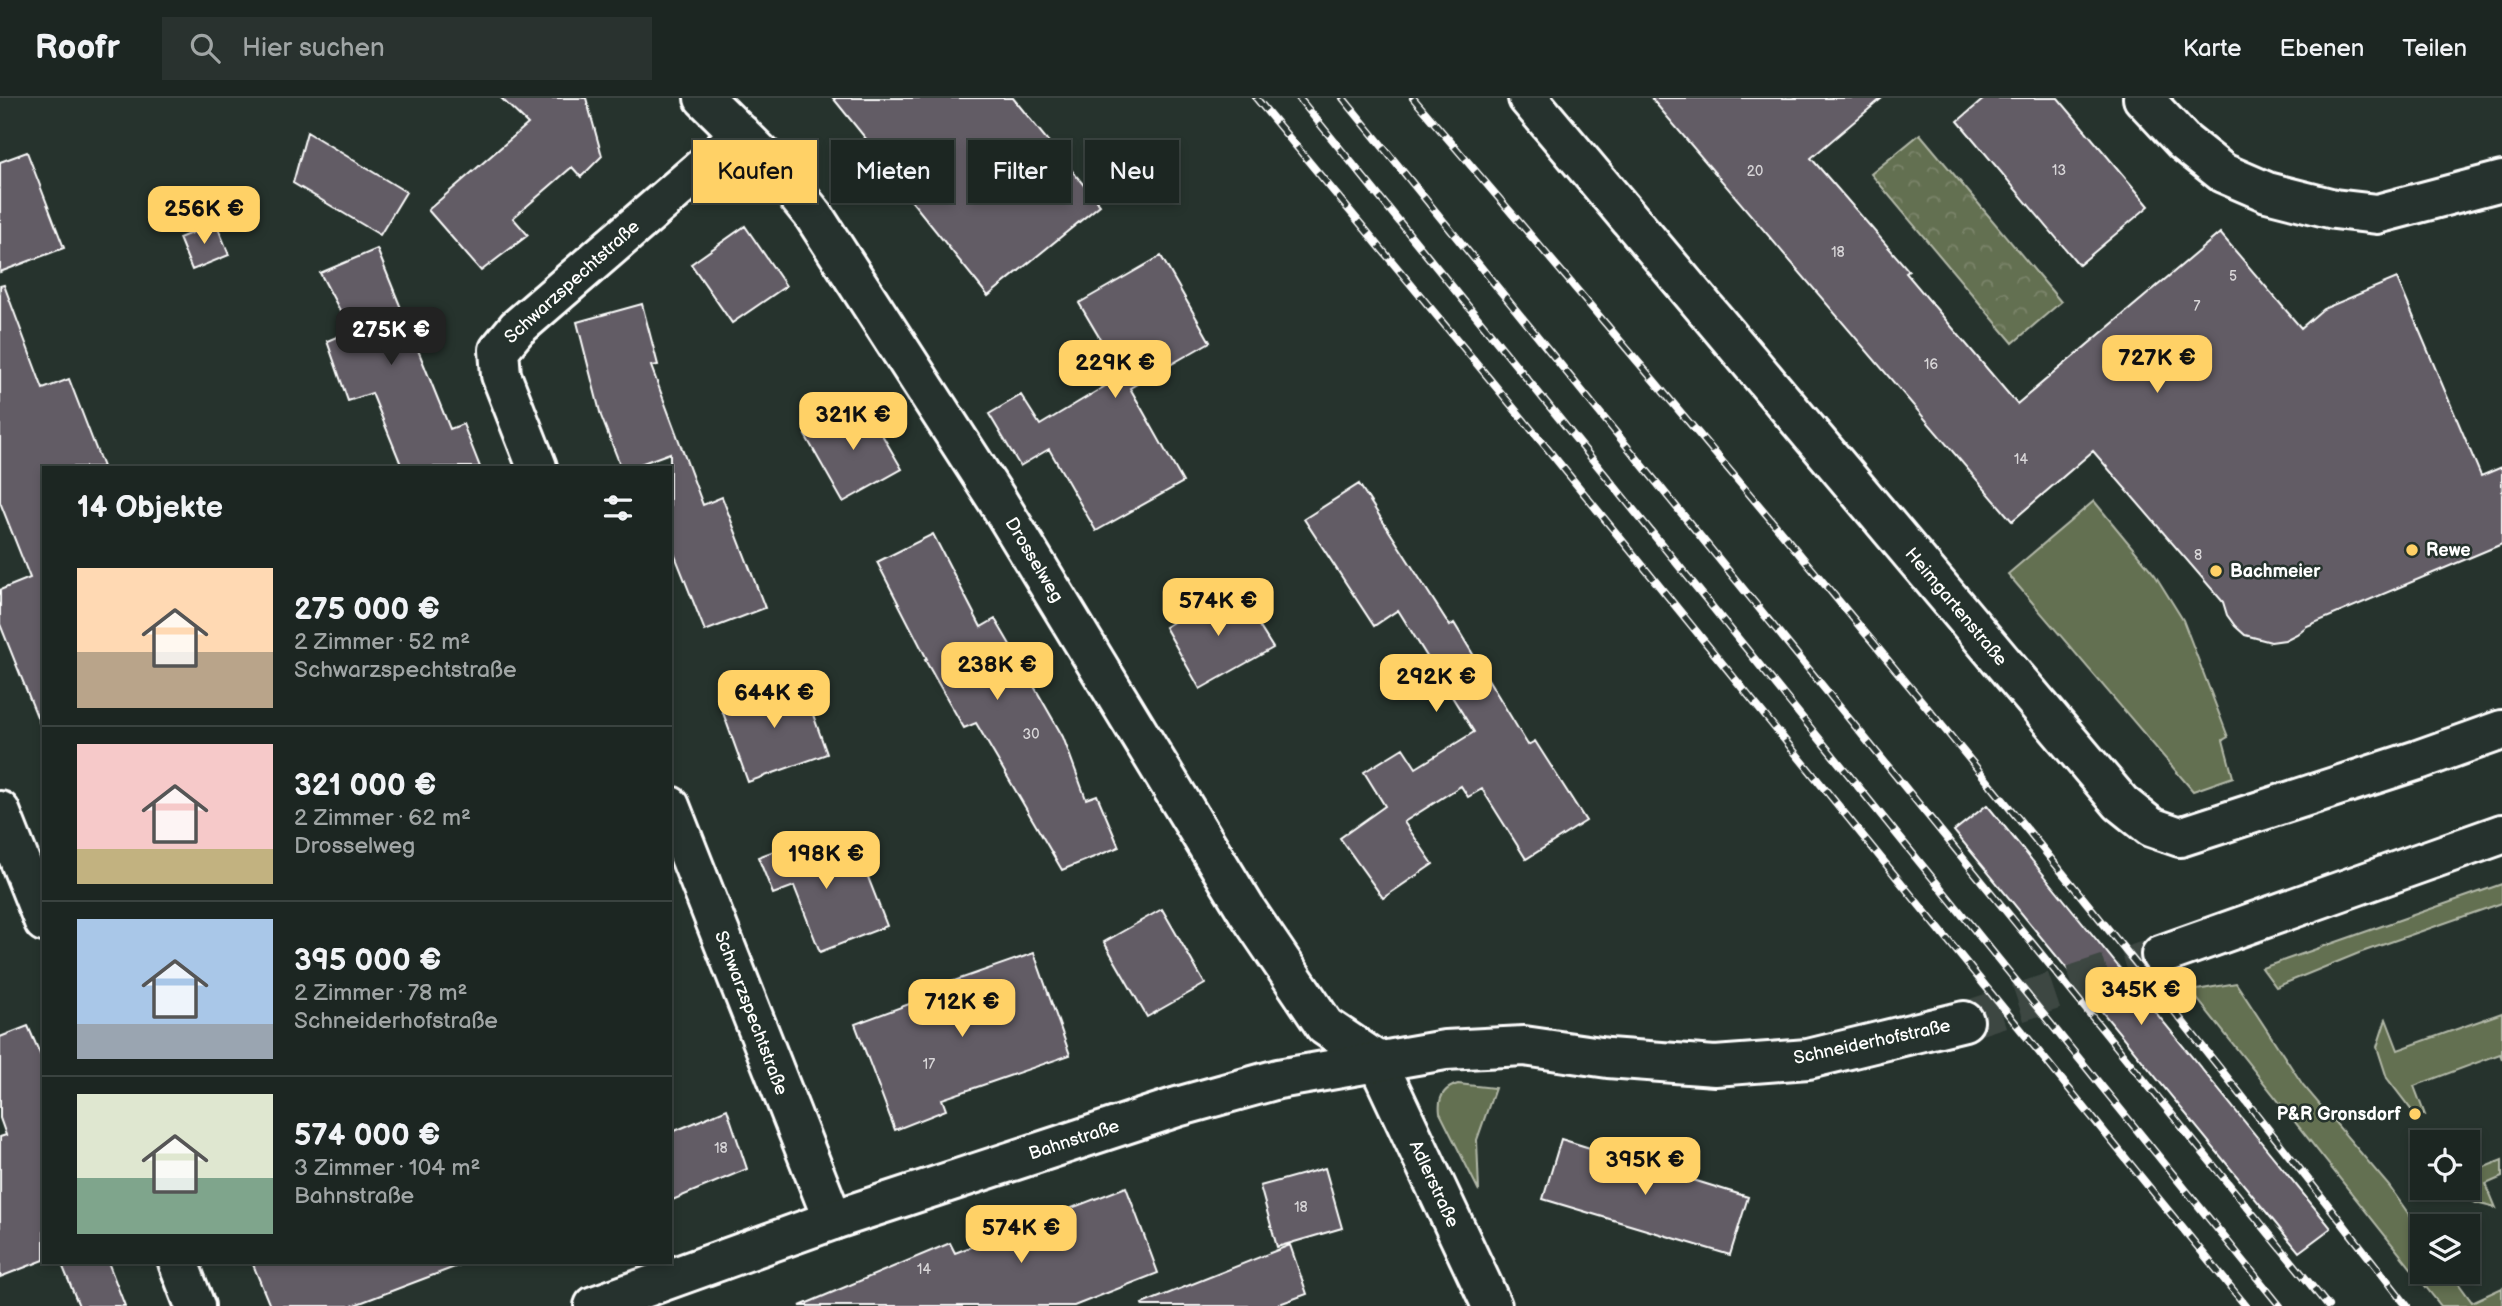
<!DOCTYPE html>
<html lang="de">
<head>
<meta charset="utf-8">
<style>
  :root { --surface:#1c2622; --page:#29322f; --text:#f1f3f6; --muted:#a0a5a5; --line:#3a4340; --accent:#ffd166 }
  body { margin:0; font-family:"Balsamiq Sans",sans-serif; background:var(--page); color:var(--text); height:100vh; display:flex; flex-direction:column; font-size:26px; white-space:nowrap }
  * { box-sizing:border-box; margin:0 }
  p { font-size:23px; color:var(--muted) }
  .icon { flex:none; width:38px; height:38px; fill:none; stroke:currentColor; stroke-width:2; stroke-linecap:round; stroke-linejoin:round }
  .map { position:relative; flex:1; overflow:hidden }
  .side { position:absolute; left:42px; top:368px; width:630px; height:798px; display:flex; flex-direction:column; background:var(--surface); border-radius:0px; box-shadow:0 4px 10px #0003,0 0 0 2px var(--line) }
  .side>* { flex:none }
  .guide { position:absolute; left:693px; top:42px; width:665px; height:63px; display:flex; gap:14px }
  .tools { position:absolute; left:2410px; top:1032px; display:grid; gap:14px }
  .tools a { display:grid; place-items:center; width:70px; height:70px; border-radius:0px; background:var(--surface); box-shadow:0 4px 10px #0003,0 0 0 2px var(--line); font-size:35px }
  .price { position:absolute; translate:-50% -60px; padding:0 16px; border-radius:14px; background:var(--accent); color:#111; font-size:23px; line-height:46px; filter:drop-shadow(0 2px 4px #0008) }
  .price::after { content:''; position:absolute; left:50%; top:42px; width:21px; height:16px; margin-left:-10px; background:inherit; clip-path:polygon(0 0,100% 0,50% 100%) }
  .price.current { background:#222; color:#fff }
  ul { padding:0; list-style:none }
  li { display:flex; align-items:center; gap:21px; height:175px; padding:0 35px }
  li+li { border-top:2px solid var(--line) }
  li span { display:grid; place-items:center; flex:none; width:196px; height:140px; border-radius:0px; color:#555 }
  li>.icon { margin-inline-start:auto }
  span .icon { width:84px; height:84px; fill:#fffc; stroke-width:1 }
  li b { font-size:30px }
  h2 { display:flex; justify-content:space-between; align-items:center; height:84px; padding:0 35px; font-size:30px }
  .pill { padding:0 24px; border-radius:0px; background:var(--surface); box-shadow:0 4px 10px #0003,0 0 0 2px var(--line); font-size:24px; line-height:63px }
  .pill.current { background:var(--accent); color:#111 }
  header { display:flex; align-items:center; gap:42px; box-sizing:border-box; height:98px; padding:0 35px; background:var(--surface); border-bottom:2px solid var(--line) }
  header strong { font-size:33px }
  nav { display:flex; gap:38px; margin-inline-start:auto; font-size:24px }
  .search { width:490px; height:63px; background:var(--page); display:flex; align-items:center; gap:18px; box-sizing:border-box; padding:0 24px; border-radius:0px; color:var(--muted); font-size:26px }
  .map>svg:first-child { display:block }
  .grass { fill:#647051; stroke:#b2b8a8; stroke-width:2 }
  .park { fill:url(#park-crowns); stroke:#b2b8a8; stroke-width:2 }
  .building { fill:#625c65; stroke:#fff; stroke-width:2 }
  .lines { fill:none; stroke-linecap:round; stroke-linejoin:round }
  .tertiary-tunnel { stroke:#3c4742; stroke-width:38; stroke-dasharray:38 19; stroke-linecap:butt }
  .minor-casing { stroke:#fff; stroke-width:44 }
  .tertiary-casing { stroke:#fff; stroke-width:44 }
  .minor { stroke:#26332d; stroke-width:38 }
  .tertiary { stroke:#26332d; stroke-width:38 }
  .rail-casing { stroke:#fff; stroke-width:8 }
  .rail { stroke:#26332d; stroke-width:5; stroke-dasharray:16; stroke-linecap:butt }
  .poi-dot { fill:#ffd166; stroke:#26332d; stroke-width:2.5 }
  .labels { text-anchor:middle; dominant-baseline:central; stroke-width:5; stroke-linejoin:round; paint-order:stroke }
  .number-label { font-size:14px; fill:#d8d6d8 }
  .street-label { font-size:18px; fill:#fff; stroke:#26332d }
  .poi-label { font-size:18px; font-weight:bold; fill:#fff; stroke:#26332d; text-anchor:start }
</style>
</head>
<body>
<header>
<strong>Roofr</strong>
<div class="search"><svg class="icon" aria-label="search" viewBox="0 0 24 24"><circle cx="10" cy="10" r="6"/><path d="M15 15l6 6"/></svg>Hier suchen</div>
<nav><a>Karte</a><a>Ebenen</a><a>Teilen</a></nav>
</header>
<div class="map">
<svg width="2502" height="1208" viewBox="0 0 2502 1208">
  <defs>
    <pattern id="park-crowns" width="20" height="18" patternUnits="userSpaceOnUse" patternTransform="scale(1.75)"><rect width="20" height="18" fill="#647051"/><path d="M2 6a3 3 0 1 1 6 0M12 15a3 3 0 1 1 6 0" fill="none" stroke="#7b856b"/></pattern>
  </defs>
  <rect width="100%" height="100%" fill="#26332d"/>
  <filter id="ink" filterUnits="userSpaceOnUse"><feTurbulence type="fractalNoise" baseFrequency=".0143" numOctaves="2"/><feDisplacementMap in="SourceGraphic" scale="14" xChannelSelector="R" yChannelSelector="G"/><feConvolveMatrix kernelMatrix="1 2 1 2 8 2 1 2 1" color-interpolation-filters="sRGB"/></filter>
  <g filter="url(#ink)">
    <path class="grass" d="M 2094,403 L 2155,477 L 2183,522 L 2228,639 L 2223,642 L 2233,679 L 2193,693 L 2008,476 Z
      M 2502,786 L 2502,805 L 2359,855 L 2276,889 L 2262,870 Z
      M 2236,885 L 2303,987 L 2389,1088 L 2422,1135 L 2422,1174 L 2450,1174 L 2472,1204 L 2502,1190 L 2502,1208 L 2441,1208 L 2191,893 Z
      M 2502,915 L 2502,961 L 2500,956 L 2414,988 L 2425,1017 L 2413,1014 L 2387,980 L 2377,949 L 2386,921 L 2398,952 Z
      M 1458,986 L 1495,990 L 1477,1042 L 1479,1093 L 1440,1015 C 1438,1000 1443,990 1458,986 Z
      M 2502,1062 L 2502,1079 L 2486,1086 L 2496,1110 L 2476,1105 L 2459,1096 L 2456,1090 L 2468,1090 L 2468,1069 L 2470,1075 Z"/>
    <path class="park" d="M 1920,36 L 2061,204 L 2013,245 L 1871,76 Z"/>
    <path class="building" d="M 501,0 L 586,0 L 602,58 L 581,79 L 572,69 L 513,120 L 528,137 L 481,173 L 428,112 L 528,26 Z
      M 833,0 L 1013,0 L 1100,107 L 988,198 L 889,75 L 892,73 Z
      M 1651,0 L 1882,0 L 1811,60 L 1909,173 L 1906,175 L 2017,306 L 2220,135 L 2301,230 L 2323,211 L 2397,180 L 2481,378 L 2502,369 L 2502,446 L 2307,528 L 2297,536 L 2285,542 L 2271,544 L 2245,537 L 2235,528 L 2227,517 L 2223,504 L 2093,353 L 2012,423 Z
      M 1985,0 L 2058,0 L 2149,108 L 2079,167 L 1958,23 Z
      M 307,34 L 406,94 L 380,137 L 293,85 Z
      M 27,54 L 64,150 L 0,174 L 0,64 Z
      M 216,125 L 229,157 L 192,172 L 179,140 Z
      M 745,128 L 786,188 L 732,225 L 691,166 Z
      M 377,151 L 450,331 L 463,326 L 480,369 L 402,369 L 372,295 L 348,303 L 327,243 L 351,233 L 320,175 Z
      M 1161,158 L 1210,244 L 1130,290 L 1183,384 L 1096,433 L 1049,351 L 1020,368 L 989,316 L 1021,297 L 1040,327 L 1122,278 L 1079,205 Z
      M 4,187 L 43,291 L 69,281 L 103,369 L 44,369 L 44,630 L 42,631 L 0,526 L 0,492 L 30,480 L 0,404 L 0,188 Z
      M 642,206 L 658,267 L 651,268 L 703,407 L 722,399 L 765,510 L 705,533 L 670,445 L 670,355 L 632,369 L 621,369 L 601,318 L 577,224 Z
      M 863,304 L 902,371 L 843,404 L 805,337 Z
      M 1359,386 L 1450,528 L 1454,525 L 1528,647 L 1535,643 L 1586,723 L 1526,761 L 1482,691 L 1468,699 L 1461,688 L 1404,724 L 1433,766 L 1383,800 L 1340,740 L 1385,708 L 1364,674 L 1403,650 L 1416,670 L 1474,634 L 1398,512 L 1374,528 L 1304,421 Z
      M 933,436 L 981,529 L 995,521 L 1019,562 L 1063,639 L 1086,701 L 1097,697 L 1119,749 L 1062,772 L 976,625 L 964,630 L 925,562 L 927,561 L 877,464 Z
      M 1234,488 L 1273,550 L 1200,591 L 1165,529 Z
      M 800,580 L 827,656 L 748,684 L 721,609 Z
      M 1987,707 L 2331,1130 L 2299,1154 L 1954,733 Z
      M 819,736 L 831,767 L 859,756 L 887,828 L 820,854 L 794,788 L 773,796 L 758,759 Z
      M 1162,811 L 1205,886 L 1147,919 L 1104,844 Z
      M 1034,855 L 1070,957 L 942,1001 L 946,1012 L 895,1032 L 855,926 L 950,891 L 948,885 Z
      M 28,928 L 44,965 L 44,1162 L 0,1179 L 0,1039 L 6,1037 L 0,1020 L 0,939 Z
      M 727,1011 L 747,1071 L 670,1103 L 670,1035 Z
      M 1561,1041 L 1748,1099 L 1730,1157 L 1543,1101 Z
      M 1325,1070 L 1342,1130 L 1277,1149 L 1260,1088 Z
      M 1126,1089 L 1158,1175 L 1074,1208 L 800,1208 L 950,1145 L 955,1155 Z
      M 1290,1147 L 1307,1196 L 1274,1208 L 1143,1208 L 1142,1206 Z
      M 61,1164 L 108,1164 L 125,1208 L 79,1208 Z
      M 252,1164 L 460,1164 L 460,1167 L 352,1208 L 270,1208 Z"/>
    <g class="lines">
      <path class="tertiary-tunnel" d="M 1964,923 L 2161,857"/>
      <g class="minor-casing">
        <path id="minor" d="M 704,0 L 775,70 L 814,118 L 997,402 L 1247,813 L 1325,928 L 1377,963 L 1492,1208
          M 1528,0 L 2121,705 L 2151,729 L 2180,739 L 2418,662 L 2502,632
          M 2143,0 L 2184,44 L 2223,75 L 2267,94 L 2334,111 L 2377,116 L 2502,83
          M 537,369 L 501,277 L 499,252 L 517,230 L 741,36
          M 670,708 L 833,1122
          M 0,713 L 44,824
          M 178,1164 L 195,1208"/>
      </g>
      <g class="tertiary-casing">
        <path id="tertiary" d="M 2161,857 L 2502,736
          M 594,1208 L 833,1122 L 1177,1009 L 1278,981 L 1445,952 L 1524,948 L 1608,960 L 1715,968 L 1808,961 L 1964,923"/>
      </g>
      <use href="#minor" class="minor"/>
      <use href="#tertiary" class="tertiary"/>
      <g class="rail-casing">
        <path id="rail" d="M 1256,0 L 1546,349 L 2246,1208
          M 1299,0 L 2280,1208
          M 1343,0 L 2328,1208
          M 1413,0 C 1753,396 2087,796 2407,1208"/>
      </g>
      <use href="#rail" class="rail"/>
    </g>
  </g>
  <g class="poi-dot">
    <circle cx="2412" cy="452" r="7"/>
    <circle cx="2216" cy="473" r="7"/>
    <circle cx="2415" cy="1016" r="7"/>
  </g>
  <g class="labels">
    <g class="number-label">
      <text x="2059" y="72">13</text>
      <text x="1755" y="73">20</text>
      <text x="1838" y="154">18</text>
      <text x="2233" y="178">5</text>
      <text x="2197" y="208">7</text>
      <text x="1931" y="266">16</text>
      <text x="2021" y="361">14</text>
      <text x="2198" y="457">8</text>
      <text x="1031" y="636">30</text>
      <text x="929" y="966">17</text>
      <text x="721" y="1050">18</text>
      <text x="1301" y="1109">18</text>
      <text x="924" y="1171">14</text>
    </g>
    <g class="street-label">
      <text transform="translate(572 184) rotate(-42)">Schwarzspechtstraße</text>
      <text transform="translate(1034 462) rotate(59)">Drosselweg</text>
      <text transform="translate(1956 509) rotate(50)">Heimgartenstraße</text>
      <text transform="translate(751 915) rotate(69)">Schwarzspechtstraße</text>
      <text transform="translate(1872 944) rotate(-12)">Schneiderhofstraße</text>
      <text transform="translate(1074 1042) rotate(-18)">Bahnstraße</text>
      <text transform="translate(1434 1086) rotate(65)">Adlerstraße</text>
    </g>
    <g class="poi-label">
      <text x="2426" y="452">Rewe</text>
      <text x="2230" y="473">Bachmeier</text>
      <text x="2401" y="1016" text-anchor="end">P&amp;R Gronsdorf</text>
    </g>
  </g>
</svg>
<div class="tools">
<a><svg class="icon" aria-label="locate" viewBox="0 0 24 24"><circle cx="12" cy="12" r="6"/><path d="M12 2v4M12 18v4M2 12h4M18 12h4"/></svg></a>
<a><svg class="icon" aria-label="layers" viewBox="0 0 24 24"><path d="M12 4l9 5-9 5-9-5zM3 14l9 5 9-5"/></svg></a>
</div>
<b class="price" style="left:204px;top:148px">256K €</b>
<b class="price current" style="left:391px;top:269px">275K €</b>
<b class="price" style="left:2157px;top:297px">727K €</b>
<b class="price" style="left:1115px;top:302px">229K €</b>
<b class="price" style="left:853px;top:354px">321K €</b>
<b class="price" style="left:1218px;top:540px">574K €</b>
<b class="price" style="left:997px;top:604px">238K €</b>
<b class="price" style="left:1436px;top:616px">292K €</b>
<b class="price" style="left:774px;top:632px">644K €</b>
<b class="price" style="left:826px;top:793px">198K €</b>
<b class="price" style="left:2141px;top:929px">345K €</b>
<b class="price" style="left:962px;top:941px">712K €</b>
<b class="price" style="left:1645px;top:1099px">395K €</b>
<b class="price" style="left:1021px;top:1167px">574K €</b>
<div class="guide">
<a class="pill current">Kaufen</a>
<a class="pill">Mieten</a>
<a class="pill">Filter</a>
<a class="pill">Neu</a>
</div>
<section class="side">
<h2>14 Objekte<svg class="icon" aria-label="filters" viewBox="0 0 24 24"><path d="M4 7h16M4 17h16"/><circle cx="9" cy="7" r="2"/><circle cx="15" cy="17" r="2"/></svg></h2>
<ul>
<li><span style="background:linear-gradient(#ffd9b3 60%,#b9a48a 0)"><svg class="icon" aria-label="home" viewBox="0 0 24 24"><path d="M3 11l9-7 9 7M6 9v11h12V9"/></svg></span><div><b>275 000 €</b><p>2 Zimmer · 52 m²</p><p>Schwarzspechtstraße</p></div></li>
<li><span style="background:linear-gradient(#f6c9c9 75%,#c2b280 0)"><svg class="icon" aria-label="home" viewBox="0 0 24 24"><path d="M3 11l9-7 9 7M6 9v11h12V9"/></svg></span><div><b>321 000 €</b><p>2 Zimmer · 62 m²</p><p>Drosselweg</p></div></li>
<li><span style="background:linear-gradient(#a9c7e8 75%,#9aa5b1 0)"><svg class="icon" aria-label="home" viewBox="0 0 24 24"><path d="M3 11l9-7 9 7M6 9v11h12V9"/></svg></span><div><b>395 000 €</b><p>2 Zimmer · 78 m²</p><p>Schneiderhofstraße</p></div></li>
<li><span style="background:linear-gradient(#dfe7d0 60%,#7fa58c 0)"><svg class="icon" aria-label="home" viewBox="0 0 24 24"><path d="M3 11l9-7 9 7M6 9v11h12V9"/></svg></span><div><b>574 000 €</b><p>3 Zimmer · 104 m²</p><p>Bahnstraße</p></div></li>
</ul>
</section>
</div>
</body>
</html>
